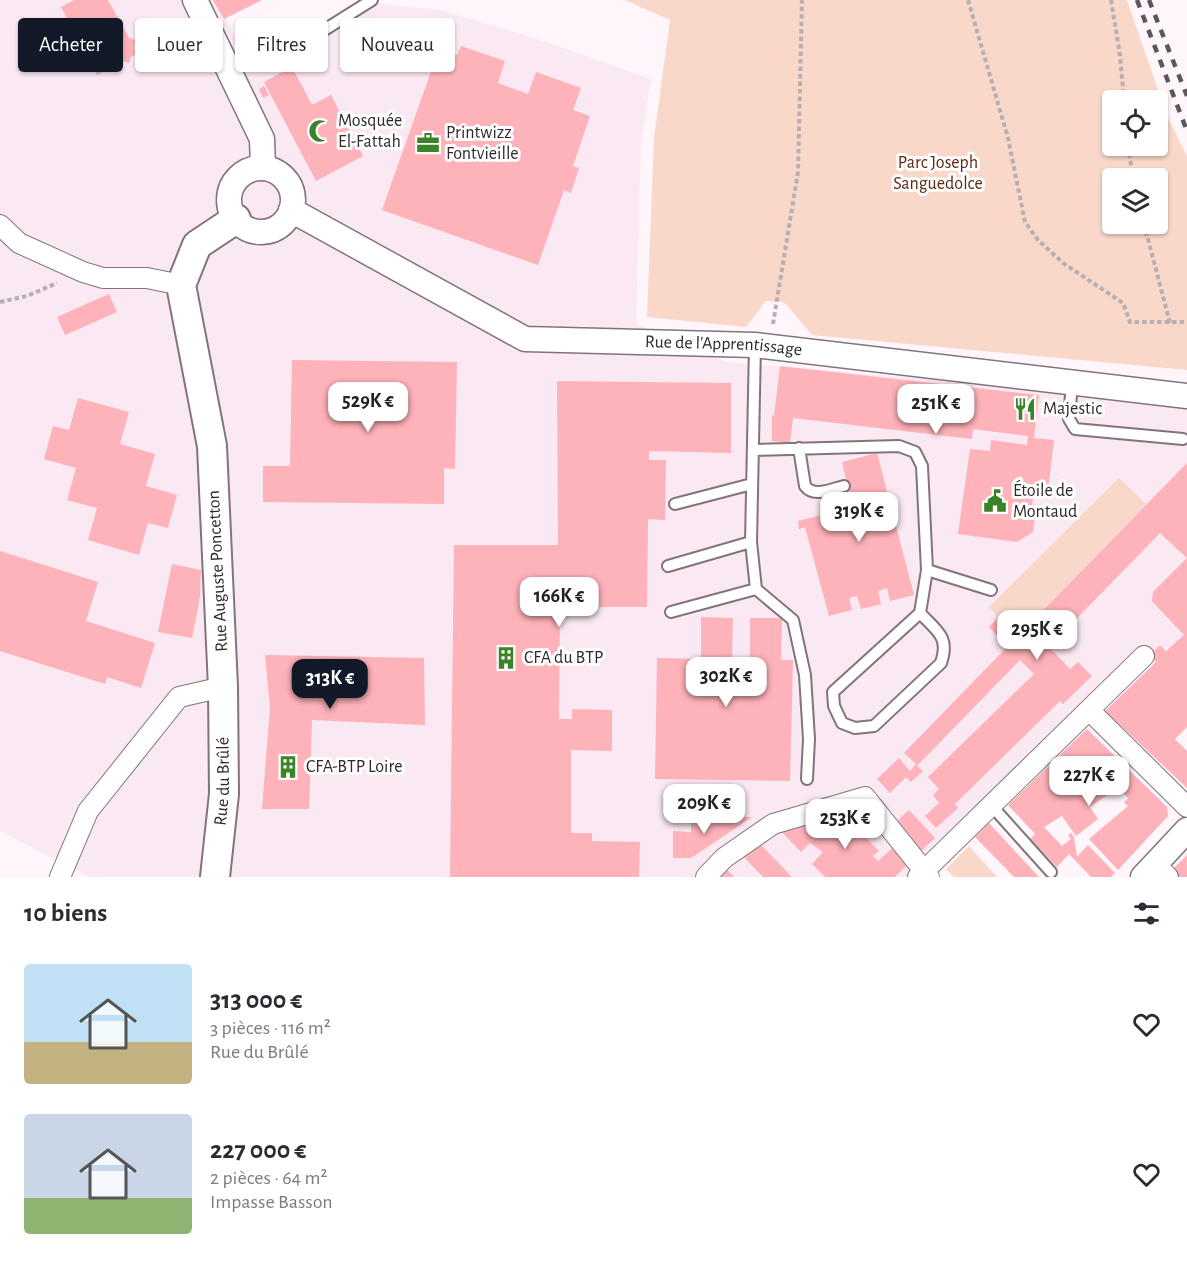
<!DOCTYPE html>
<html lang="fr">
<head>
<meta charset="utf-8">
<style>
  :root { --surface:#fff; --page:#f7f7f7; --text:#2b2b33; --muted:#7c7c81; --accent:#111827 }
  body { margin:0; font-family:"Alegreya Sans",sans-serif; background:var(--page); color:var(--text); height:100vh; display:flex; flex-direction:column; font-size:22px; white-space:nowrap }
  * { box-sizing:border-box; margin:0 }
  p { font-size:20px; color:var(--muted) }
  .icon { flex:none; width:33px; height:33px; fill:none; stroke:currentColor; stroke-width:2; stroke-linecap:round; stroke-linejoin:round }
  .map { position:relative; height:877px; overflow:hidden }
  .details { display:flex; flex-direction:column; background:var(--surface); flex:1 }
  .details>* { flex:none }
  .top-card { position:absolute; left:18px; top:18px; width:600px; height:54px; display:flex; gap:12px }
  .tools { position:absolute; left:1102px; top:90px; display:grid; gap:12px }
  .tools a { display:grid; place-items:center; width:66px; height:66px; border-radius:6px; background:var(--surface); box-shadow:0 2px 4px #0004; font-size:30px }
  .price { position:absolute; translate:-50% -51px; padding:0 14px; border-radius:12px; background:#fff; color:#222; font-size:20px; line-height:39px; filter:drop-shadow(0 2px 3px #0008) }
  .price::after { content:''; position:absolute; left:50%; top:36px; width:18px; height:14px; margin-left:-9px; background:inherit; clip-path:polygon(0 0,100% 0,50% 100%) }
  .price.on { background:var(--accent); color:#fff }
  ul { padding:0; list-style:none }
  li { display:flex; align-items:center; gap:18px; height:150px; padding:0 24px }
  li span { display:grid; place-items:center; flex:none; width:168px; height:120px; border-radius:6px; color:#555 }
  li>.icon { margin-inline-start:auto }
  span .icon { width:72px; height:72px; fill:#fffc; stroke-width:1 }
  li b { font-size:26px }
  h2 { display:flex; justify-content:space-between; align-items:center; height:72px; padding:0 24px; font-size:26px }
  .pill { padding:0 21px; border-radius:6px; background:var(--surface); box-shadow:0 2px 4px #0004; font-size:21px; line-height:54px }
  .pill.on { background:var(--accent); color:#fff }
  .map>svg:first-child { display:block }
  .built { fill:#fae8f2 }
  .green { fill:#f9d8c9; fill-rule:evenodd }
  .building { fill:#feb2b9 }
  .lines { fill:none; stroke-linecap:round; stroke-linejoin:round }
  .service-casing { stroke:#81747c; stroke-width:14 }
  .minor-casing { stroke:#81747c; stroke-width:22 }
  .tertiary-casing { stroke:#81747c; stroke-width:27 }
  .secondary-casing { stroke:#81747c; stroke-width:32 }
  .path { stroke:#b7afb3; stroke-width:4; stroke-dasharray:4.5 3; stroke-linecap:butt }
  .service { stroke:#fff; stroke-width:10 }
  .minor { stroke:#fff; stroke-width:20 }
  .tertiary { stroke:#fff; stroke-width:24 }
  .secondary { stroke:#fff; stroke-width:28 }
  .rail { stroke:#5d575a; stroke-width:4.5; stroke-dasharray:8 8; stroke-linecap:butt }
  .labels { text-anchor:middle; dominant-baseline:central; stroke-width:6; stroke-linejoin:round; paint-order:stroke }
  .poi-label { font-size:18px; fill:#2e292c; stroke:#fff; text-anchor:start }
  .park-label { font-size:18px; fill:#5e2a0f; stroke:#fff }
  .street-label { font-size:18px; fill:#2e292c; stroke:#fff }
</style>
</head>
<body>
<div class="map">
<svg width="1187" height="877" viewBox="0 0 1187 877">
  <rect width="100%" height="100%" fill="#fff6fb"/>
  <path class="built" d="M 0,0 L 216,0 L 248,61 L 372,0 L 380,4 L 441,10 L 543,41 L 651,79 L 641,142 L 636,324 L 726,362 L 1043,389 L 1187,397 L 1187,641 L 1132,660 L 906,877 L 89,877 L 0,831 Z"/>
  <path class="green" d="M 625,0 L 1127,0 L 1167,116 L 1187,156 L 1187,370 L 812,335 L 784,302 L 766,301 L 746,327 L 647,317 L 654,138 L 670,20 ZM 1158,100 L 1158,146 L 1113,146 L 1113,100 ZM 1158,178 L 1158,224 L 1113,224 L 1113,178 Z
    M 1119,478 L 1146,504 L 1017,637 L 989,607 Z
    M 969,846 L 997,877 L 954,877 L 946,869 Z"/>
  <path class="building" d="M 74,0 L 108,0 L 129,38 L 136,40 L 134,48 L 137,54 L 131,57 L 129,63 L 123,61 L 97,75 L 61,7 Z
    M 213,0 L 262,0 L 224,19 Z
    M 461,46 L 505,61 L 498,83 L 528,94 L 536,72 L 581,88 L 573,110 L 590,116 L 573,166 L 579,168 L 571,193 L 564,190 L 538,265 L 382,210 L 439,49 L 457,55 Z
    M 292,67 L 312,105 L 331,95 L 363,156 L 316,181 L 264,82 Z
    M 264,86 L 269,95 L 263,98 L 259,89 Z
    M 109,294 L 117,312 L 65,335 L 57,317 Z
    M 292,360 L 457,362 L 455,469 L 444,468 L 444,504 L 263,502 L 263,466 L 290,466 Z
    M 780,366 L 1039,395 L 1034,438 L 1054,440 L 1048,491 L 1034,489 L 1032,507 L 1036,508 L 1033,532 L 1017,542 L 958,534 L 970,449 L 990,451 L 991,440 L 1027,445 L 1028,436 L 973,429 L 972,439 L 793,418 L 790,443 L 772,441 L 772,415 L 774,416 Z
    M 557,381 L 731,383 L 731,453 L 649,451 L 649,460 L 666,460 L 665,520 L 648,519 L 647,607 L 560,607 L 559,719 L 572,719 L 572,709 L 612,710 L 612,751 L 571,750 L 571,833 L 592,833 L 592,841 L 640,842 L 639,877 L 450,877 L 454,545 L 558,545 Z
    M 78,398 L 129,412 L 120,444 L 155,454 L 146,486 L 177,495 L 168,528 L 148,523 L 139,555 L 88,540 L 97,508 L 67,500 L 76,468 L 44,459 L 53,426 L 69,430 Z
    M 877,453 L 914,595 L 890,601 L 887,588 L 878,591 L 881,604 L 861,609 L 857,596 L 849,598 L 852,610 L 829,616 L 805,527 L 799,529 L 798,521 L 853,507 L 842,462 Z
    M 1187,463 L 1187,558 L 1160,533 L 1049,647 L 1070,669 L 1078,662 L 1092,676 L 1063,704 L 1060,701 L 955,804 L 958,808 L 936,828 L 925,816 L 939,803 L 933,795 L 939,789 L 928,777 L 1034,674 L 1020,660 L 917,766 L 923,771 L 911,782 L 906,777 L 890,793 L 877,779 L 899,758 L 910,771 L 916,764 L 904,753 L 1007,647 L 989,627 L 998,617 L 1017,637 Z
    M 0,551 L 98,582 L 86,621 L 155,643 L 141,688 L 107,677 L 105,684 L 0,651 Z
    M 1187,558 L 1187,727 L 1175,739 L 1187,751 L 1187,788 L 1105,711 L 1156,662 L 1150,655 L 1160,645 L 1166,651 L 1184,635 L 1152,601 L 1153,592 Z
    M 172,564 L 201,570 L 200,597 L 192,638 L 158,632 Z
    M 701,617 L 733,618 L 732,660 L 750,660 L 750,618 L 782,618 L 781,660 L 793,660 L 790,781 L 655,779 L 657,658 L 701,659 Z
    M 265,655 L 424,658 L 425,725 L 312,720 L 309,809 L 262,809 L 270,707 Z
    M 1087,729 L 1167,807 L 1168,816 L 1118,870 L 1089,839 L 1128,806 L 1124,803 L 1128,798 L 1111,781 L 1106,787 L 1110,793 L 1090,807 L 1098,819 L 1076,836 L 1062,816 L 1044,827 L 1062,846 L 1071,839 L 1068,835 L 1071,833 L 1074,837 L 1077,857 L 1088,845 L 1115,873 L 1111,877 L 1091,877 L 1069,854 L 1057,867 L 1030,839 L 1035,834 L 1008,805 Z
    M 909,810 L 935,838 L 921,851 L 897,821 Z
    M 840,812 L 879,851 L 873,856 L 878,861 L 897,844 L 912,860 L 895,877 L 825,877 L 812,864 L 823,852 L 810,843 L 801,852 L 780,830 L 819,817 L 827,825 Z
    M 706,816 L 752,817 L 691,858 L 673,858 L 673,831 L 691,832 L 691,823 L 706,824 Z
    M 989,823 L 1039,877 L 1014,877 L 975,837 Z
    M 758,842 L 792,877 L 763,877 L 740,853 Z
    M 1187,855 L 1187,877 L 1177,877 L 1171,871 Z
    M 725,867 L 734,877 L 713,877 Z"/>
  <g class="lines">
    <g class="service-casing">
      <path id="service" d="M 229,68 L 321,32 L 372,0
        M 755,345 L 751,542 L 756,589 L 793,620 L 805,675 L 809,739 L 807,779
        M 1072,383 L 1069,419 L 1075,429 L 1183,439
        M 799,448 L 805,486 C 814,498 831,489 844,486
        M 753,450 L 899,446 L 915,452 L 922,466 L 927,570 L 991,590
        M 675,504 L 752,484
        M 668,566 L 751,542
        M 671,612 L 756,589
        M 920,613 C 937,631 950,637 941,663 L 874,726 L 855,728 L 842,723 L 834,706 L 833,692 L 920,613 L 927,570
        M 991,805 L 1051,872"/>
    </g>
    <g class="minor-casing">
      <path id="minor" d="M 0,225 L 19,243 L 83,272 L 103,278 L 147,278 L 181,285
        M 1089,710 L 1187,807
        M 1155,864 L 1168,877
        M 60,877 L 88,811 L 179,697 L 223,687
        M 706,877 L 724,858 L 773,824 L 865,797 L 929,877
        M 918,877 L 1144,656"/>
    </g>
    <g class="tertiary-casing">
      <g id="tertiary">
        <path d="M 195,0 L 262,139 L 263,168"/>
        <circle cx="261" cy="200" r="32"/>
        <path id="s1" d="M 291,210 L 525,339 L 755,345 L 1187,396"/>
        <path d="M 1143,877 L 1187,830"/>
      </g>
    </g>
    <g class="secondary-casing">
      <g id="secondary">
        <path id="s2" d="M 215,877 L 224,794 L 223,687 L 212,446 L 181,285 L 197,245 L 236,219"/>
      </g>
    </g>
    <path class="path" d="M 968,0 L 1008,138 L 1025,222 L 1038,240 L 1063,263 L 1123,303 L 1130,322 L 1187,322
      M 1111,0 L 1120,55 L 1124,100
      M 1128,146 L 1133,178
      M 1144,224 L 1170,323
      M 0,302 L 27,296 L 57,283
      M 773,324 L 798,172 L 802,0"/>
    <use href="#service" class="service"/>
    <use href="#minor" class="minor"/>
    <use href="#tertiary" class="tertiary"/>
    <use href="#secondary" class="secondary"/>
    <path class="rail" d="M 1137,0 L 1187,131
      M 1149,0 L 1187,96"/>
  </g>
  <defs>
    <g id="mosque-bare" transform="scale(1.8)"><path d="M3.5-4.9A6 6 0 1 0 3.5 4.9A5 5 0 1 1 3.5-4.9Z" fill="#3b8329" stroke="#fff" stroke-width="2.5" paint-order="stroke"/></g>
    <g id="office-bare" transform="scale(1.8)"><path d="M-6-3h4V-5.5h4V-3h4V5H-6ZM-1-4.5V-3h2v-1.5ZM-6 0V1H6V0Z" fill="#3b8329" stroke="#fff" stroke-width="2.5" paint-order="stroke"/></g>
    <g id="restaurant-bare" transform="scale(1.8)"><path d="M-5-6h1v4h1v-4h1v4h1v-4h1v5L-1.5 .5V6h-2V.5L-5-1ZM5-6V6H3V1.5H1.5Q1.5-4 5-6Z" fill="#3b8329" stroke="#fff" stroke-width="2.5" paint-order="stroke"/></g>
    <g id="civic-bare" transform="scale(1.8)"><path d="M-.6-6.5H3V-4.5H.6V-3L4-1V1h2V6H-6V1h2V-1L-.6-3ZM-1.2 2.5V6h2.4V2.5Z" fill="#3b8329" stroke="#fff" stroke-width="2.5" paint-order="stroke"/></g>
    <g id="building-bare" transform="scale(1.8)"><path d="M-4-6H4V6H1V3H-1V6H-4ZM-2.5-4.3h1.7v1.8h-1.7ZM.8-4.3h1.7v1.8H.8ZM-2.5-1h1.7V.8h-1.7ZM.8-1h1.7V.8H.8Z" fill="#3b8329" stroke="#fff" stroke-width="2.5" paint-order="stroke"/></g>
  </defs>
  <g fill-rule="evenodd">
    <use href="#mosque-bare" x="320" y="131"/>
    <use href="#office-bare" x="428" y="143"/>
    <use href="#restaurant-bare" x="1025" y="409"/>
    <use href="#civic-bare" x="995" y="501"/>
    <use href="#building-bare" x="506" y="658"/>
    <use href="#building-bare" x="288" y="767"/>
  </g>
  <g class="labels">
    <g class="poi-label">
      <text x="338" y="121">Mosquée<tspan x="338" dy="21">El-Fattah</tspan></text>
      <text x="446" y="133">Printwizz<tspan x="446" dy="21">Fontvieille</tspan></text>
      <text x="1043" y="409">Majestic</text>
      <text x="1013" y="491">Étoile de<tspan x="1013" dy="21">Montaud</tspan></text>
      <text x="524" y="658">CFA du BTP</text>
      <text x="306" y="767">CFA-BTP Loire</text>
    </g>
    <g class="park-label">
      <text x="938" y="163">Parc Joseph<tspan x="938" dy="21">Sanguedolce</tspan></text>
    </g>
    <g class="street-label">
      <text stroke="none"><textPath href="#s1" startOffset="466">Rue de l'Apprentissage</textPath></text>
      <text transform="translate(218 571) rotate(-93)">Rue Auguste Poncetton</text>
      <text stroke="none"><textPath href="#s2" startOffset="96">Rue du Brûlé</textPath></text>
    </g>
  </g>
</svg>
<div class="tools">
<a><svg class="icon" aria-label="locate" viewBox="0 0 24 24"><circle cx="12" cy="12" r="6"/><path d="M12 2v4M12 18v4M2 12h4M18 12h4"/></svg></a>
<a><svg class="icon" aria-label="layers" viewBox="0 0 24 24"><path d="M12 4l9 5-9 5-9-5zM3 14l9 5 9-5"/></svg></a>
</div>
<b class="price" style="left:368px;top:433px">529K €</b>
<b class="price" style="left:936px;top:435px">251K €</b>
<b class="price" style="left:859px;top:543px">319K €</b>
<b class="price" style="left:559px;top:628px">166K €</b>
<b class="price" style="left:1037px;top:661px">295K €</b>
<b class="price" style="left:726px;top:708px">302K €</b>
<b class="price on" style="left:330px;top:710px">313K €</b>
<b class="price" style="left:1089px;top:807px">227K €</b>
<b class="price" style="left:704px;top:835px">209K €</b>
<b class="price" style="left:845px;top:850px">253K €</b>
<div class="top-card">
<a class="pill on">Acheter</a>
<a class="pill">Louer</a>
<a class="pill">Filtres</a>
<a class="pill">Nouveau</a>
</div>
</div>
<section class="details">
<h2>10 biens<svg class="icon" aria-label="filters" viewBox="0 0 24 24"><path d="M4 7h16M4 17h16"/><circle cx="9" cy="7" r="2"/><circle cx="15" cy="17" r="2"/></svg></h2>
<ul>
<li><span style="background:linear-gradient(#bfe0f5 65%,#c2b280 0)"><svg class="icon" aria-label="home" viewBox="0 0 24 24"><path d="M3 11l9-7 9 7M6 9v11h12V9"/></svg></span><div><b>313 000 €</b><p>3 pièces · 116 m²</p><p>Rue du Brûlé</p></div><svg class="icon" aria-label="heart" viewBox="0 0 24 24"><path d="M12 20l-8-8c-3-5 5-10 8-4 3-6 11-1 8 4z"/></svg></li>
<li><span style="background:linear-gradient(#c9d6e8 70%,#8fb573 0)"><svg class="icon" aria-label="home" viewBox="0 0 24 24"><path d="M3 11l9-7 9 7M6 9v11h12V9"/></svg></span><div><b>227 000 €</b><p>2 pièces · 64 m²</p><p>Impasse Basson</p></div><svg class="icon" aria-label="heart" viewBox="0 0 24 24"><path d="M12 20l-8-8c-3-5 5-10 8-4 3-6 11-1 8 4z"/></svg></li>
</ul>
</section>
</body>
</html>
